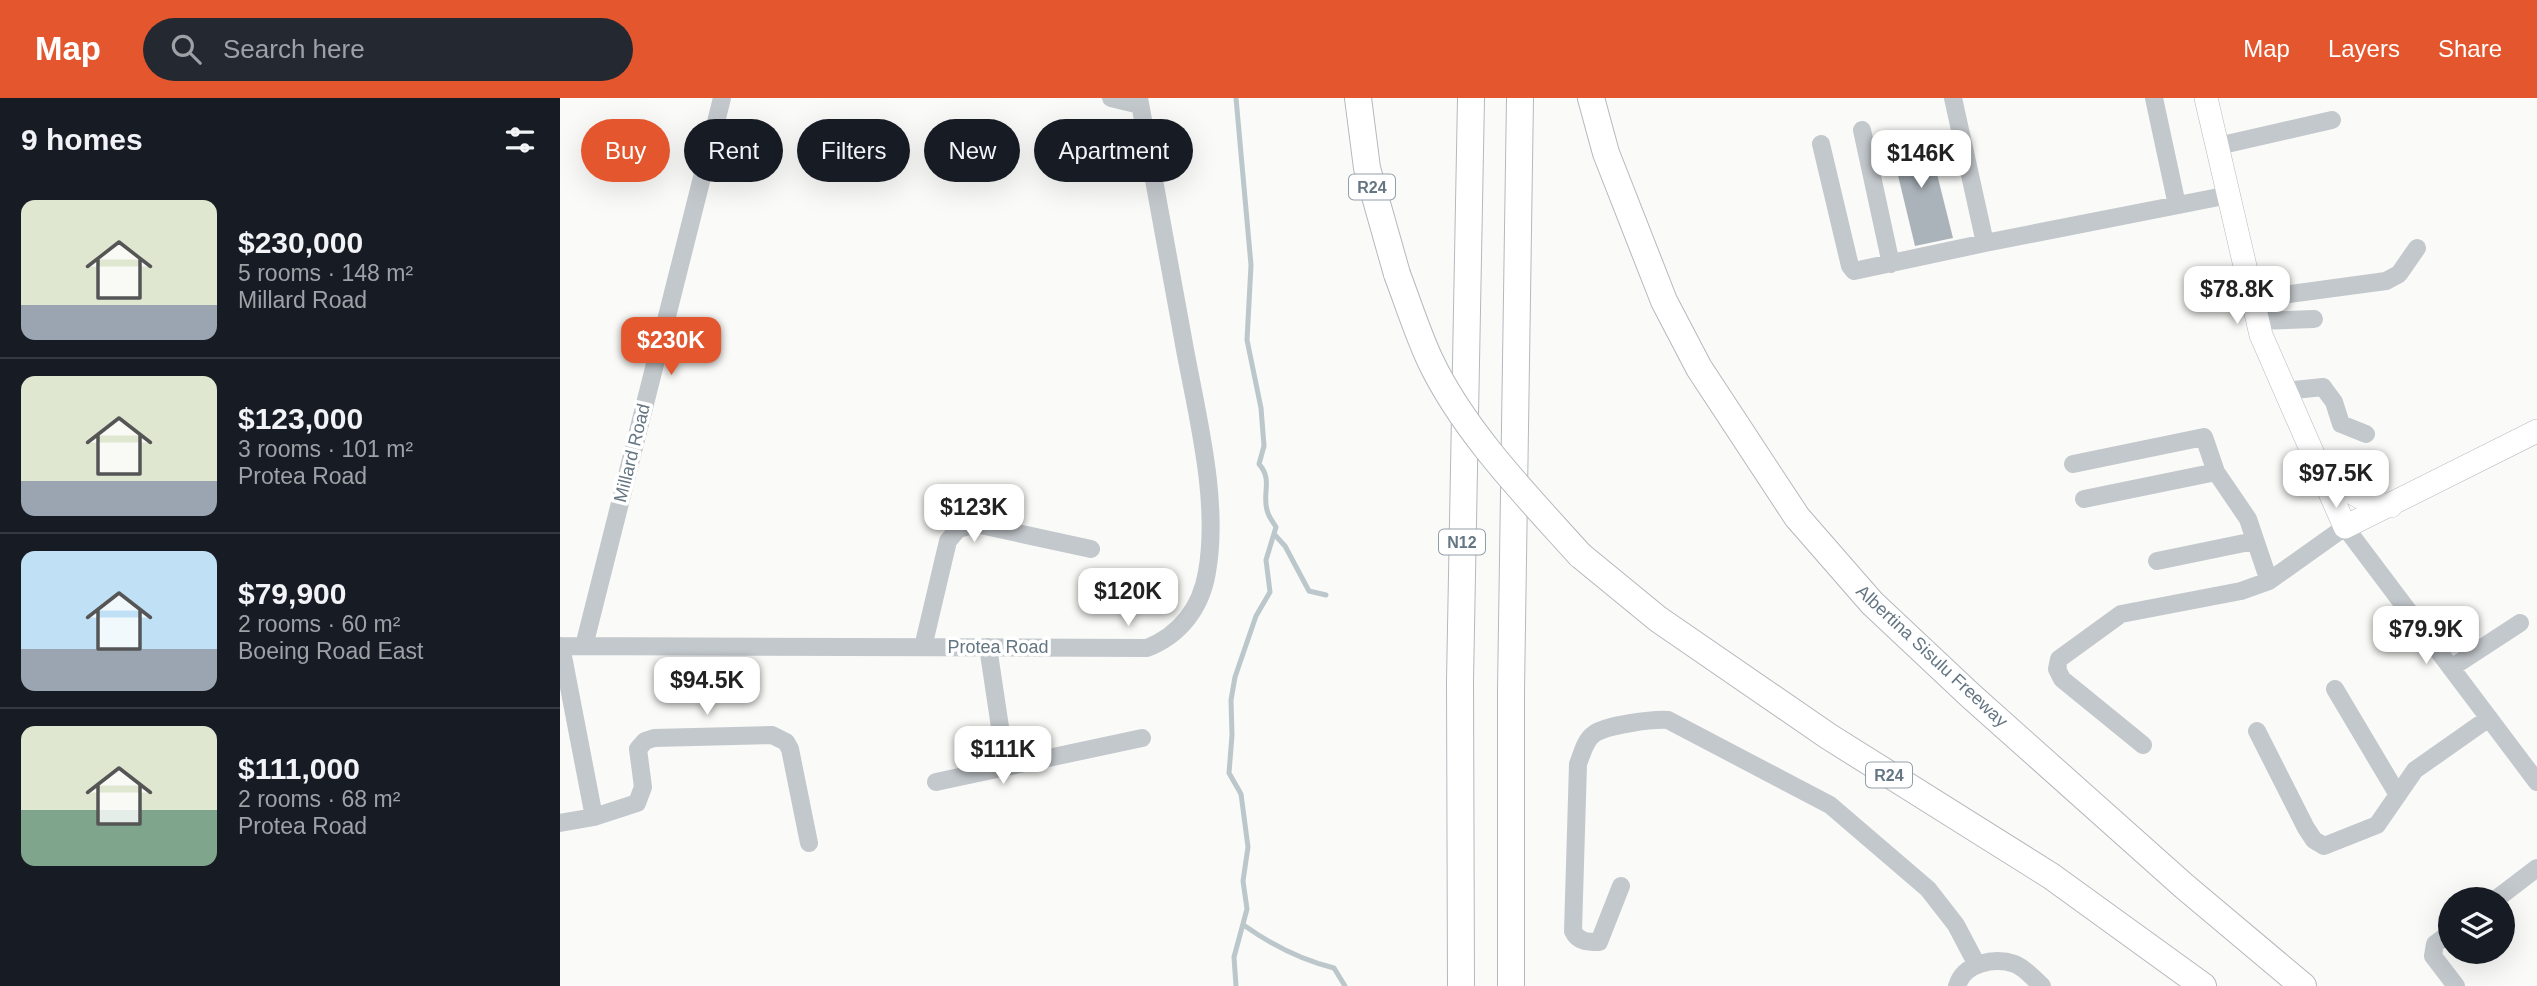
<!DOCTYPE html>
<html lang="en">
<head>
<meta charset="utf-8">
<style>
  :root { --surface:#171b24; --page:#242831; --text:#f1f3f6; --muted:#9ea1a6; --line:#363941; --accent:#e4572e }
  body { margin:0; font-family:Arial,sans-serif; background:var(--page); color:var(--text); height:100vh; display:flex; flex-direction:column; font-size:26px; white-space:nowrap }
  * { box-sizing:border-box; margin:0 }
  p { font-size:23px; color:var(--muted) }
  .icon { flex:none; width:38px; height:38px; fill:none; stroke:currentColor; stroke-width:2; stroke-linecap:round; stroke-linejoin:round }
  .map { position:relative; flex:1; overflow:hidden }
  .sheet { display:flex; flex-direction:column; background:var(--surface); width:560px }
  .sheet>* { flex:none }
  .banner { position:absolute; left:21px; top:21px; width:665px; height:63px; display:flex; gap:14px }
  .tools { position:absolute; left:1878px; top:789px; display:grid; gap:14px }
  .tools a { display:grid; place-items:center; width:77px; height:77px; border-radius:50%; background:var(--surface); box-shadow:0 7px 28px #0002; font-size:35px }
  .price { position:absolute; translate:-50% -60px; padding:0 16px; border-radius:14px; background:#fff; color:#222; font-size:23px; line-height:46px; filter:drop-shadow(0 2px 4px #0008) }
  .price::after { content:''; position:absolute; left:50%; top:42px; width:21px; height:16px; margin-left:-10px; background:inherit; clip-path:polygon(0 0,100% 0,50% 100%) }
  .price.on { background:var(--accent); color:#fff }
  ul { padding:0; list-style:none }
  li { display:flex; align-items:center; gap:21px; height:175px; padding:0 21px }
  li+li { border-top:2px solid var(--line) }
  li span { display:grid; place-items:center; flex:none; width:196px; height:140px; border-radius:14px; color:#555 }
  li>.icon { margin-inline-start:auto }
  span .icon { width:84px; height:84px; fill:#fffc; stroke-width:1 }
  li b { font-size:30px }
  h2 { display:flex; justify-content:space-between; align-items:center; height:84px; padding:0 21px; font-size:30px }
  .tag { padding:0 24px; border-radius:32px; background:var(--surface); box-shadow:0 7px 28px #0002; font-size:24px; line-height:63px }
  .tag.on { background:var(--accent); color:#fff }
  header { display:flex; align-items:center; gap:42px; box-sizing:border-box; height:98px; padding:0 35px; background:var(--accent); color:#fff }
  header strong { font-size:33px }
  nav { display:flex; gap:38px; margin-inline-start:auto; font-size:24px }
  .search { width:490px; height:63px; background:var(--page); display:flex; align-items:center; gap:18px; box-sizing:border-box; padding:0 24px; border-radius:38px; color:var(--muted); font-size:26px }
  main { display:flex; flex:1; min-height:0 }
  .map>svg:first-child { display:block }
  .lines { fill:none; stroke-linecap:round; stroke-linejoin:round }
  .stream { stroke:#bbc7cb; stroke-width:5 }
  .building { fill:#aab3b9 }
  .major-casing { stroke:#b5babe; stroke-width:24 }
  .highway-casing { stroke:#b4b9bd; stroke-width:28 }
  .minor { stroke:#c3c8cc; stroke-width:18 }
  .major { stroke:#fff; stroke-width:23 }
  .highway { stroke:#fff; stroke-width:26 }
  .highway-bridge-casing { stroke:#b4b9bd; stroke-width:28; stroke-linecap:butt }
  .highway-bridge { stroke:#fff; stroke-width:26 }
  .labels { text-anchor:middle; dominant-baseline:central; stroke-width:7; stroke-linejoin:round; paint-order:stroke }
  .shield { fill:#fff; stroke:#939fa8; stroke-width:2 }
  .shield-label { font-size:16px; font-weight:bold; fill:#657683 }
  .street-label { font-size:18px; fill:#657683; stroke:#fff }
</style>
</head>
<body>
<header>
<strong>Map</strong>
<div class="search"><svg class="icon" aria-label="search" viewBox="0 0 24 24"><circle cx="10" cy="10" r="6"/><path d="M15 15l6 6"/></svg>Search here</div>
<nav><a>Map</a><a>Layers</a><a>Share</a></nav>
</header>
<main>
<section class="sheet">
<h2>9 homes<svg class="icon" aria-label="filters" viewBox="0 0 24 24"><path d="M4 7h16M4 17h16"/><circle cx="9" cy="7" r="2"/><circle cx="15" cy="17" r="2"/></svg></h2>
<ul>
<li><span style="background:linear-gradient(#dfe7d0 75%,#9aa5b1 0)"><svg class="icon" aria-label="home" viewBox="0 0 24 24"><path d="M3 11l9-7 9 7M6 9v11h12V9"/></svg></span><div><b>$230,000</b><p>5 rooms · 148 m²</p><p>Millard Road</p></div></li>
<li><span style="background:linear-gradient(#dfe7d0 75%,#9aa5b1 0)"><svg class="icon" aria-label="home" viewBox="0 0 24 24"><path d="M3 11l9-7 9 7M6 9v11h12V9"/></svg></span><div><b>$123,000</b><p>3 rooms · 101 m²</p><p>Protea Road</p></div></li>
<li><span style="background:linear-gradient(#bfe0f5 70%,#9aa5b1 0)"><svg class="icon" aria-label="home" viewBox="0 0 24 24"><path d="M3 11l9-7 9 7M6 9v11h12V9"/></svg></span><div><b>$79,900</b><p>2 rooms · 60 m²</p><p>Boeing Road East</p></div></li>
<li><span style="background:linear-gradient(#dfe7d0 60%,#7fa58c 0)"><svg class="icon" aria-label="home" viewBox="0 0 24 24"><path d="M3 11l9-7 9 7M6 9v11h12V9"/></svg></span><div><b>$111,000</b><p>2 rooms · 68 m²</p><p>Protea Road</p></div></li>
</ul>
</section>
<div class="map">
<svg width="1977" height="888" viewBox="0 0 1977 888">
  <rect width="100%" height="100%" fill="#fafaf8"/>
  <g class="lines">
    <path class="stream" d="M 714,436 L 725,448 L 749,493 L 766,497
      M 685,828 C 712,847 741,862 774,870 L 785,888
      M 676,888 L 674,859 L 687,811 L 683,783 L 688,749 L 681,696 L 669,675 L 672,637 L 671,602 L 675,579 L 696,518 L 710,494 L 706,462 L 716,429 C 713,424 708,418 707,412 C 702,395 713,382 699,366 L 704,348 L 701,310 L 687,242 L 691,167 L 676,0"/>
  </g>
  <path class="building" d="M 1367,36 L 1393,140 L 1355,148 L 1330,44 Z"/>
  <g class="lines">
    <g class="major-casing">
      <path id="major" d="M 1646,0 L 1701,237 L 1785,429 L 1977,333
        M 1763,369 C 1784,391 1801,405 1831,408"/>
    </g>
    <g class="highway-casing">
      <path id="highway" d="M 798,0 L 807,70 L 837,176
        M 1031,0 L 1046,55 L 1104,203 L 1139,270 L 1237,419 L 1312,505 L 1411,598 L 1624,788 L 1743,888
        M 1020,457 L 1098,521 L 1268,638 L 1491,778 L 1643,888
        M 901,888 L 900,583 L 911,0
        M 951,888 L 951,593 L 960,0"/>
    </g>
    <path class="minor" d="M 551,0 L 580,7
      M 1393,0 L 1425,145 L 1669,97
      M 1594,0 L 1617,107
      M 1302,32 L 1331,166
      M 1261,46 L 1290,168 L 1294,173 L 1425,145
      M 1658,48 L 1772,22
      M 1693,201 L 1826,183 L 1839,176 L 1857,150
      M 1698,223 L 1754,221
      M 1725,293 L 1763,289 L 1774,304 L 1781,326 L 1806,336
      M 1513,366 L 1644,339 L 1656,374 L 1688,421 L 1709,483
      M 1524,401 L 1656,374
      M 1597,463 L 1694,443
      M 0,548 L 587,550 C 620,537 641,510 647,474 C 659,406 639,325 626,257 C 610,172 595,86 579,0
      M 1,548 L 34,719
      M 24,548 L 162,0
      M 363,549 L 388,443 L 398,431 L 416,426 L 531,451
      M 428,549 L 446,669 L 582,640
      M 1891,570 L 1960,525
      M 1775,591 L 1838,697
      M 1697,633 L 1746,730 L 1754,742 L 1764,748 L 1817,727 L 1855,672 L 1929,620
      M 1583,647 L 1502,581 L 1497,571 L 1499,561 L 1561,516 L 1681,493 L 1709,483 L 1785,429 L 1977,684
      M 376,684 L 446,669
      M 0,725 L 34,719 L 77,705 L 83,689 L 78,651 L 85,643 L 94,640 L 212,637 L 226,644 L 230,651 L 249,745
      M 1061,788 L 1039,844 C 1028,844 1018,844 1013,833 L 1018,666 C 1022,656 1025,642 1034,636 C 1046,627 1093,621 1108,622 L 1270,707 L 1368,791 L 1396,827 L 1417,867
      M 1935,802 L 1977,770
      M 1890,835 L 1875,846 L 1873,858 L 1896,888
      M 1397,888 C 1404,865 1434,859 1455,866 C 1465,870 1474,881 1482,888"/>
    <use href="#major" class="major"/>
    <use href="#highway" class="highway"/>
    <g class="highway-bridge-casing">
      <path id="highway-bridge" d="M 837,176 C 848,205 857,234 870,262 C 904,334 967,398 1020,457"/>
    </g>
    <use href="#highway-bridge" class="highway-bridge"/>
  </g>
  <g class="labels">
    <g class="shield">
      <rect x="789" y="76.5" width="46" height="25" rx="5"/>
      <rect x="879" y="431.5" width="46" height="25" rx="5"/>
      <rect x="1306" y="664.5" width="46" height="25" rx="5"/>
    </g>
    <g class="shield-label">
      <text x="812" y="89">R24</text>
      <text x="902" y="444">N12</text>
      <text x="1329" y="677">R24</text>
    </g>
    <g class="street-label">
      <text transform="translate(72 355) rotate(-76)">Millard Road</text>
      <text x="438" y="549">Protea Road</text>
      <text transform="translate(1372 558) rotate(43)">Albertina Sisulu Freeway</text>
    </g>
  </g>
</svg>
<div class="tools">
<a><svg class="icon" aria-label="layers" viewBox="0 0 24 24"><path d="M12 4l9 5-9 5-9-5zM3 14l9 5 9-5"/></svg></a>
</div>
<b class="price" style="left:1361px;top:92px">$146K</b>
<b class="price" style="left:1677px;top:228px">$78.8K</b>
<b class="price on" style="left:111px;top:279px">$230K</b>
<b class="price" style="left:1776px;top:412px">$97.5K</b>
<b class="price" style="left:414px;top:446px">$123K</b>
<b class="price" style="left:568px;top:530px">$120K</b>
<b class="price" style="left:1866px;top:568px">$79.9K</b>
<b class="price" style="left:147px;top:619px">$94.5K</b>
<b class="price" style="left:443px;top:688px">$111K</b>
<div class="banner">
<a class="tag on">Buy</a>
<a class="tag">Rent</a>
<a class="tag">Filters</a>
<a class="tag">New</a>
<a class="tag">Apartment</a>
</div>
</div>
</main>
</body>
</html>
